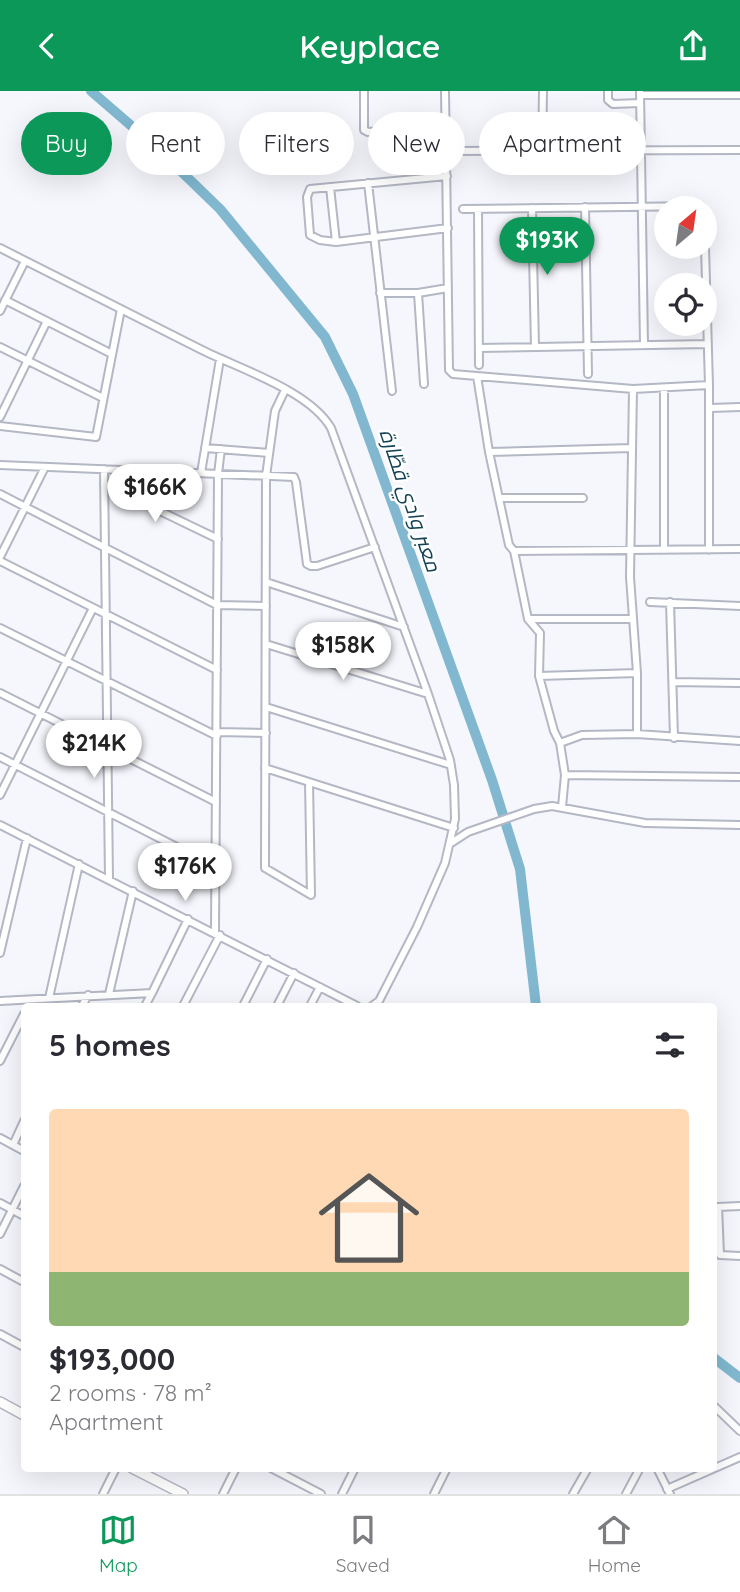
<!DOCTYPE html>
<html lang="en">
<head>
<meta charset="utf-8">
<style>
  :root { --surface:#fff; --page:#f7f7f7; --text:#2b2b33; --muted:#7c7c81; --line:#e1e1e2; --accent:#0b9858 }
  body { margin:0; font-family:Quicksand,Cairo,sans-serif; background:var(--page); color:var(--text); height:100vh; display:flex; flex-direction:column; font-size:26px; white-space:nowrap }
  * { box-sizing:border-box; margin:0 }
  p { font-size:23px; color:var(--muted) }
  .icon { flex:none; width:38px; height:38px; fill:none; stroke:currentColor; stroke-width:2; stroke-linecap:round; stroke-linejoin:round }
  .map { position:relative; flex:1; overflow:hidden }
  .panel { position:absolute; left:21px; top:912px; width:696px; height:469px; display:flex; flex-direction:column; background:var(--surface); border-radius:7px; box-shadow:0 7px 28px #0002 }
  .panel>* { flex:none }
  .guide { position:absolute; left:21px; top:21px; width:698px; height:63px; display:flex; gap:14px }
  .needle { width:46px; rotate:29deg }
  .controls { position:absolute; left:654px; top:105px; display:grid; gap:14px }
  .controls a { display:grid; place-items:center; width:63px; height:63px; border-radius:50%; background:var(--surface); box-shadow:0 7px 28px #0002; font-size:35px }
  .price { position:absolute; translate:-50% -60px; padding:0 16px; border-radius:24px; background:#fff; color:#222; font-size:23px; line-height:46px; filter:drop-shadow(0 2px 4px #0008) }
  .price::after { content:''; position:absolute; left:50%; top:42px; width:21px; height:16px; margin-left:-10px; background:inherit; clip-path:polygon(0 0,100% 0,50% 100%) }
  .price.on { background:var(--accent); color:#fff }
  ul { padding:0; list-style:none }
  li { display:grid; align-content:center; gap:14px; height:371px; padding:0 28px }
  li+li { border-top:2px solid var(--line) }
  li span { display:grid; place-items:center; height:217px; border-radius:7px; color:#555 }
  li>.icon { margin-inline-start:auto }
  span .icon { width:126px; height:126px; fill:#fffc; stroke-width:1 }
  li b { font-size:30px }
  h2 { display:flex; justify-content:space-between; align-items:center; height:84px; padding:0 28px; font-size:30px }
  .chip { padding:0 24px; border-radius:32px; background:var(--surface); box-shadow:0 7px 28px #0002; font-size:24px; line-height:63px }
  .chip.on { background:var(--accent); color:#fff }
  header { display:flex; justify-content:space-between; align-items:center; height:91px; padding:0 28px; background:var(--accent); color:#fff; font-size:32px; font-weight:600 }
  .menu { display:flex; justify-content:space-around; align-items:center; height:98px; border-top:2px solid var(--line); background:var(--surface); font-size:19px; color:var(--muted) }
  .menu a { display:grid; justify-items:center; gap:4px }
  .menu .on { color:var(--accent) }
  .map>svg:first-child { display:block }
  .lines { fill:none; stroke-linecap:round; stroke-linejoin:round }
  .river { stroke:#81b8d0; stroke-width:10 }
  .street-casing { stroke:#b4b7c4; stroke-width:10 }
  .secondary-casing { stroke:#b4b7c4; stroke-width:12 }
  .street { stroke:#fff; stroke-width:6 }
  .secondary { stroke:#fff; stroke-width:9 }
  .labels { text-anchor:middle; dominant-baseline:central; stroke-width:5; stroke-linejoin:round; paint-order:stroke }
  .water-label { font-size:21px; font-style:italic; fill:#134254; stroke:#fff }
</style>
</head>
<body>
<header><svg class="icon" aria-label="back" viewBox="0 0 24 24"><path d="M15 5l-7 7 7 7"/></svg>Keyplace<svg class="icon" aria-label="share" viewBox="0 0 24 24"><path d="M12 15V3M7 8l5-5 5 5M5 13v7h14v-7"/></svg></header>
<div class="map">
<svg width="740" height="1403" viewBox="0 0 740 1403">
  <rect width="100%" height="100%" fill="#f6f7fd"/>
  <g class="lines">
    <path class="river" d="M 91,0 L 157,57 L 220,118 L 325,246 L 353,303 L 492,689 L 520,778 L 536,915
      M 714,1267 L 740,1287"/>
    <g class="street-casing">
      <path id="street" d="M 364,0 L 364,39 L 368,41 L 446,35
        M 445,0 L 449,279 L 453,283 L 633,298 L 709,294 L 709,459
        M 608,0 L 608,9 L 613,13 L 640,12
        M 640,0 L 644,254
        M 640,4 L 740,4
        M 447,60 L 740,59
        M 542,60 L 543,0
        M 447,85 L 310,98 L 307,106 L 310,144 L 320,149 L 336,151 L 448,137
        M 368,92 L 392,300
        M 330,96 L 336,151
        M 585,116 L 588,283
        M 532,117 L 535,256
        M 463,118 L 701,115 L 702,117
        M 478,118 L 479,274
        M 705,156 L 709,294
        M 0,157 C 67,191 133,224 200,258 C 239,278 309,299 331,337 L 428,603 L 450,669 L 454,694 L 455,728 L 445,772 L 417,836 L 379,910 L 372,915
        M 380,202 L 418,202 L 448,197
        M 418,202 L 424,293
        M 5,209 L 112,263
        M 0,220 L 25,170
        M 0,256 L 103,307
        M 479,257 L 708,253
        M 477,285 L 489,361 L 509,454 L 514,460 L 740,458
        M 633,298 L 630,486 L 637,582 L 637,643
        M 664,298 L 664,459
        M 285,299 L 275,320 L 266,385 L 265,777 L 311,804 L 309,691
        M 710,317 L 740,316
        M 0,326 L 47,230
        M 0,335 L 96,346 L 121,218
        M 205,357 L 269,362
        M 489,361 L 631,357
        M 0,374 L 294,386 L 296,391 L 307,473 L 311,475 L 317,475 L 375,456
        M 104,378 L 109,788
        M 201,382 L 220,268
        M 104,393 L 218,448
        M 0,403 L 217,514 L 266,515
        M 499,407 L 583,407
        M 514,460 L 528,528 L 540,542 L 539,585 L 554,640 L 560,652 L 565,684 L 562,716
        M 0,466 L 45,376
        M 0,470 L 217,579
        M 266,491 L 404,536
        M 650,511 L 740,515
        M 670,511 L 674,647
        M 528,528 L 632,528
        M 0,537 L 217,645
        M 266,553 L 428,603
        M 539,585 L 637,582
        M 673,591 L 740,592
        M 0,602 L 216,711
        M 266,616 L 451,674
        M 217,641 L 266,642
        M 560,652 L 582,644 L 637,643 L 740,650
        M 0,666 L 216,776
        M 265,677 L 454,737
        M 565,684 L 740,686
        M 0,704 L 93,517
        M 0,734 L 357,915
        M 451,752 L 468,741 L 534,718 L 552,715 L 645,732 L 740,734
        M 215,842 L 218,383 L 221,358
        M 0,862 L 27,747
        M 109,903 L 133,800
        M 49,907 L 79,773
        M 0,910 L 152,902 L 188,828
        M 82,915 L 88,904
        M 145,915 L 152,902
        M 183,915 L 220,844
        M 243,915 L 267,868
        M 277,915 L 294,882
        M 310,915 L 320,896
        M 0,970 L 24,923
        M 0,1047 L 24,1060
        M 13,1054 L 24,1030
        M 0,1112 L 24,1125
        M 740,1115 L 718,1116 L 720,1164 L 740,1165
        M 0,1143 L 24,1095
        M 0,1178 L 24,1191
        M 0,1243 L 24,1256
        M 714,1315 L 740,1340
        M 271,1377 L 321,1403
        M 657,1377 L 670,1403
        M 667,1398 L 740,1366
        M 103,1403 L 116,1377
        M 223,1403 L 236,1377
        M 342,1403 L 355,1377
        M 434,1403 L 447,1377
        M 573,1403 L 588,1377
        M 626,1403 L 640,1377"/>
    </g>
    <g class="secondary-casing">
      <path id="secondary" d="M 0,1311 L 24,1324
        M 132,1377 L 183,1403"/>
    </g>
    <use href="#street" class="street"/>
    <use href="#secondary" class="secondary"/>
  </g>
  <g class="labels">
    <g class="water-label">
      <text transform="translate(411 409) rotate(71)">معبر وادي قطّارة</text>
    </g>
  </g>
</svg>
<div class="controls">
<a><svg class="needle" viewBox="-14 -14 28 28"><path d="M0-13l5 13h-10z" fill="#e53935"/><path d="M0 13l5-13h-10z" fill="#7c7c81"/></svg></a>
<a><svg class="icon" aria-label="locate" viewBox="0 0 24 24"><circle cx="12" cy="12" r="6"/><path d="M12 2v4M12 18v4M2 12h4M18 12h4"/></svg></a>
</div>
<b class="price on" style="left:547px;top:186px">$193K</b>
<b class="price" style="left:155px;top:433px">$166K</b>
<b class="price" style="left:343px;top:591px">$158K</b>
<b class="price" style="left:94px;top:689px">$214K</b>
<b class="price" style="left:185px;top:812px">$176K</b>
<div class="guide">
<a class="chip on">Buy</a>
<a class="chip">Rent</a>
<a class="chip">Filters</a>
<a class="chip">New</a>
<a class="chip">Apartment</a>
</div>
<section class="panel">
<h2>5 homes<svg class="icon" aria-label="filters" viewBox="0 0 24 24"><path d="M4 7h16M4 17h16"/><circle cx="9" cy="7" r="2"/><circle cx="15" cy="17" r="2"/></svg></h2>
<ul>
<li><span style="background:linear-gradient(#ffd9b3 75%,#8fb573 0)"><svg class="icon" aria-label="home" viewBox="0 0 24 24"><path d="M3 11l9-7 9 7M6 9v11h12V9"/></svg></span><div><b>$193,000</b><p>2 rooms · 78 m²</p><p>Apartment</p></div></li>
</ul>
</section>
</div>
<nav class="menu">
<a class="on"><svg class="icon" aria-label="map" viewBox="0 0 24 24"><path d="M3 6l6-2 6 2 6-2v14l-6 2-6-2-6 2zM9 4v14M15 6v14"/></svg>Map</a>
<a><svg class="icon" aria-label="saved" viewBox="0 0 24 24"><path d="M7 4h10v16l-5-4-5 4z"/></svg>Saved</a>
<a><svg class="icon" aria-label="home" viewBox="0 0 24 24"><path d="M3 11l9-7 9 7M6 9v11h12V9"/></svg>Home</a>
</nav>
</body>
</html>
